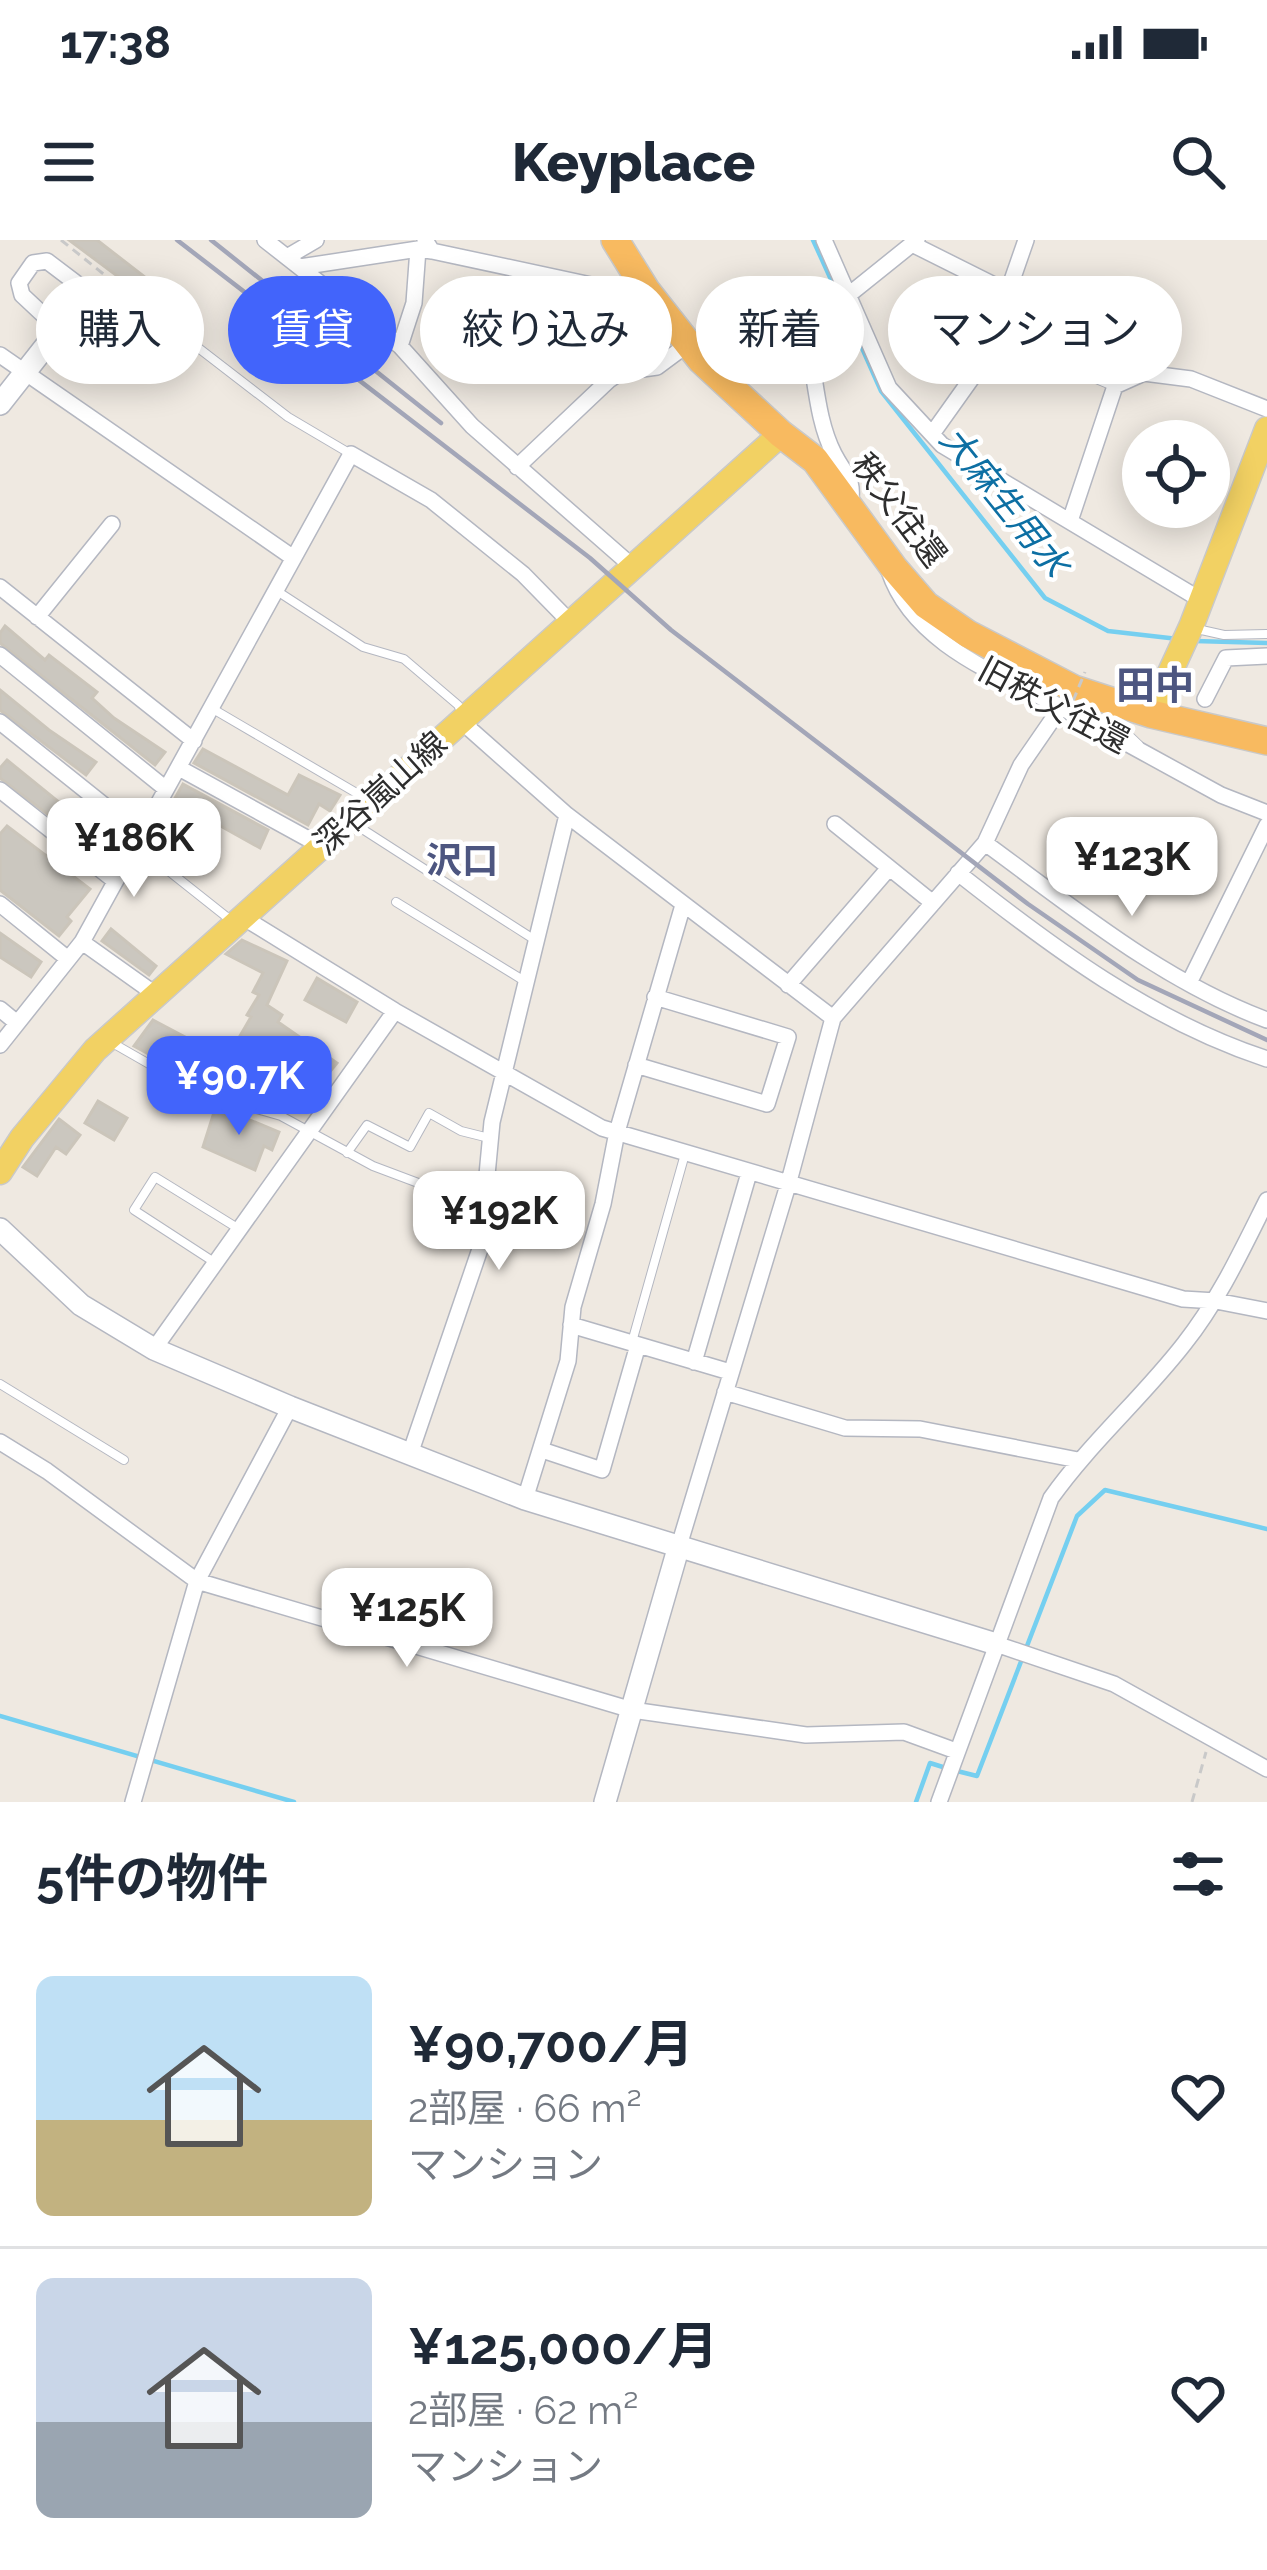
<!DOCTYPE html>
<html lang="ja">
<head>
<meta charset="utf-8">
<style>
  :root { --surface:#fff; --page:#f2f2f3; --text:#1f2937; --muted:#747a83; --line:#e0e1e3; --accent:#4264fb }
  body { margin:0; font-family:Raleway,"Noto Sans JP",sans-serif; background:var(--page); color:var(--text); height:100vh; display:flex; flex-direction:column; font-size:45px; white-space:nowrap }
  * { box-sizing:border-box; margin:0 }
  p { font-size:39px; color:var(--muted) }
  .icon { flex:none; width:66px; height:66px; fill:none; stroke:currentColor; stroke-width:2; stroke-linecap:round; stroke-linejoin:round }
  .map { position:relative; height:1562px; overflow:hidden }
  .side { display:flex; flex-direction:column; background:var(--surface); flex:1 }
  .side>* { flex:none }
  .guide { position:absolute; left:36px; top:36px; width:1197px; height:108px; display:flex; gap:24px }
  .buttons { position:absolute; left:1122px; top:180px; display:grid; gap:24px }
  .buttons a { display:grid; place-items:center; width:108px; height:108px; border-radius:50%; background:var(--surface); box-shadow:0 6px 30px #0003; font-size:60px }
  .price { position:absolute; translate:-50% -102px; padding:0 27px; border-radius:24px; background:#fff; color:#222; font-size:39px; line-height:78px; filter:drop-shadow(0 3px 6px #0008) }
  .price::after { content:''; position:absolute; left:50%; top:72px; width:36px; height:27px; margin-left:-18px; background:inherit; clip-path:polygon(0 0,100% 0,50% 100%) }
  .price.active { background:var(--accent); color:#fff }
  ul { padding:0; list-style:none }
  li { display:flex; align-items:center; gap:36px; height:300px; padding:0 36px }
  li+li { border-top:3px solid var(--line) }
  li span { display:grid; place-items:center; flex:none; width:336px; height:240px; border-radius:18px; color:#555 }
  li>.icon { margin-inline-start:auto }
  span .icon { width:144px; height:144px; fill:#fffc; stroke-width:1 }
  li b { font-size:51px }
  h2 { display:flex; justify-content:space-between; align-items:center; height:144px; padding:0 36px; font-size:51px }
  .chip { padding:0 42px; border-radius:54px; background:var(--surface); box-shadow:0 6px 30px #0003; font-size:42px; line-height:108px }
  .chip.active { background:var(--accent); color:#fff }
  .status { display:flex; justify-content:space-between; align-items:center; height:84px; padding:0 60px; background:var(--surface); direction:ltr }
  .status svg { height:33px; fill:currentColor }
  header { display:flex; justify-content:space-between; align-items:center; height:156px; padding:0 36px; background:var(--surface); font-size:54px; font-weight:800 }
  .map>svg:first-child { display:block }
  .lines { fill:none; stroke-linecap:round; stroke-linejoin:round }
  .stream { stroke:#75cff0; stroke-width:4.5 }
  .building { fill:#cbc7bf; stroke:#cbc5ba; stroke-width:3 }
  .service-casing { stroke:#b4b7c1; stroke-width:10 }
  .minor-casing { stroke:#b4b7c1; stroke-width:18 }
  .tertiary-casing { stroke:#b4b7c1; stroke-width:24 }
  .primary-casing { stroke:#c9c9c9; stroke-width:27 }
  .trunk-casing { stroke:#c9c9c9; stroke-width:30 }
  .path { stroke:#c9c9c9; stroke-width:3; stroke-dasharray:9 6; stroke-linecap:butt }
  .service { stroke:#fff; stroke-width:8 }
  .minor { stroke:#fff; stroke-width:15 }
  .tertiary { stroke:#fff; stroke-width:21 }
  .primary { stroke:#f2d163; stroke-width:24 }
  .trunk { stroke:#f8ba60; stroke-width:27 }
  .rail { stroke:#a3a6b8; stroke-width:4.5 }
  .path-bridge { stroke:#c9c9c9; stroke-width:3; stroke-dasharray:9 6; stroke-linecap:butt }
  .labels { text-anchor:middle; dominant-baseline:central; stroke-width:9; stroke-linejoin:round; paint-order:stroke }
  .street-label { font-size:33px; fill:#2e2e2e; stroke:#fff }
  .water-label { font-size:36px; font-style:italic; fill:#0d6fa3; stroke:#fff }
  .neighbourhood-label { font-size:36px; font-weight:bold; fill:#4d5680; stroke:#fff }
  .quarter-label { font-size:39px; font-weight:bold; fill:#4d5680; stroke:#fff }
</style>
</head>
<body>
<div class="status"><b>17:38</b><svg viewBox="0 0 49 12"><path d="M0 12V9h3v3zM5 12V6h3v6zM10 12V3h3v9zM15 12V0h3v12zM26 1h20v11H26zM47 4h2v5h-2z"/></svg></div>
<header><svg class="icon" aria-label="menu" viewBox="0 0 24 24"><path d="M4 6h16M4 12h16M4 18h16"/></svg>Keyplace<svg class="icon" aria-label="search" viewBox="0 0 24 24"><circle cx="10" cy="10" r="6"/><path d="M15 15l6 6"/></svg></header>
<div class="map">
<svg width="1267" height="1562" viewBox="0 0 1267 1562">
  <rect width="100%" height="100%" fill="#efe9e1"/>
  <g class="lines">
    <path class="stream" d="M 813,0 L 838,55
      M 843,65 L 881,151 L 1045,358 L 1108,391 L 1178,399
      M 1195,401 L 1267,403
      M 0,1476 L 294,1562
      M 957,1531 L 977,1536 L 1077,1276 L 1105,1250 L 1267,1289
      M 916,1562 L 930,1523 L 946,1528"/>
  </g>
  <path class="building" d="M 69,0 L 97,0 L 146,38 L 136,50 Z
    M 5,386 L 45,420 L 49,415 L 97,452 L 92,458 L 114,478 L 165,512 L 155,525 L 0,403 L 0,393 Z
    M 0,450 L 49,490 L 96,522 L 86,535 L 0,470 Z
    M 203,509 L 288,555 L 299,535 L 340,555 L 330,571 L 319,564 L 308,585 L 194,523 Z
    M 7,520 L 113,606 L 104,617 L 0,538 L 0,528 Z
    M 183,544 L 268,590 L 260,608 L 174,560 Z
    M 7,586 L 90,649 L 67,677 L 71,681 L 59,696 L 0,650 L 0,594 Z
    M 111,689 L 156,726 L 149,735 L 102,701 Z
    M 0,693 L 41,722 L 31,737 L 0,717 Z
    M 242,700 L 287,721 L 267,765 L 282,775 L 278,782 L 337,823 L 324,839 L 299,819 L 286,839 L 233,808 L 251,777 L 247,775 L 259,755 L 253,752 L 263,733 L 226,714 Z
    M 317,738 L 357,762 L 346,782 L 305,760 Z
    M 153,780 L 189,799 L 182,811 L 227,835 L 245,839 L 239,855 L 209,847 L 134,806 Z
    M 98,861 L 127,878 L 114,900 L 85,883 Z
    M 216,866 L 279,892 L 272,910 L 264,906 L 255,930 L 203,907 Z
    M 59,879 L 80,895 L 66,914 L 56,907 L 37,936 L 23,927 Z"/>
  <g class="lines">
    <g class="service-casing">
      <path id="service" d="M 122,49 L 288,177 L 349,213
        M 995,97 L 1113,146
        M 277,351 L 363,407 L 404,419 L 458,465 L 464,476
        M 1197,389 L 1224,395 L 1267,394
        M 1109,467 L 1113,480 L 1139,505
        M 213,469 L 365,558
        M 356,585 L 535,700
        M 136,605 L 233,682
        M 396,662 L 526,742
        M 109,801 L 198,852 L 281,876 L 373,926 L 482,967
        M 347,913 L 367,885 L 410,907 L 429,873 L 461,891 L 489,898
        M 214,1022 L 134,970 L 155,937 L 239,989
        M 632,1102 L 685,914
        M 0,1144 L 124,1220"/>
    </g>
    <g class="minor-casing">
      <path id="minor" d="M 265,0 L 400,106 L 472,186 L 633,327
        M 425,0 L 432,11 L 633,54 L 646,50
        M 824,0 L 889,148 L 942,205 L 1201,360
        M 914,5 L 1008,52
        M 287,17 L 316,0
        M 47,21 L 76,43 L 80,64 L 52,98 L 54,85 L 22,55 L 19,43 L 33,23 Z
        M 300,27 L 418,9 L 432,11
        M 400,106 L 414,63 L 418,9
        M 0,115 L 292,317
        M 932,194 L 984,121 L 1026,0
        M 517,227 L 609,140 L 621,132 L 657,127 L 688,104
        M 850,266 C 855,239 846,237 834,214 C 815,177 816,131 805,90 L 917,0
        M 1070,281 L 1115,146 L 1144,133 L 1191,139 L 1267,169
        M 889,331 C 914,406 1001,435 1066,470 C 1118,498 1169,527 1221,555 L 1267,573
        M 0,347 L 194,501
        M 37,377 L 112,284
        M 0,415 L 166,549
        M 1205,459 L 1226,418 L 1267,416
        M 464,478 L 471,490 L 567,575 L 833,778
        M 0,482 L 140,594
        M 179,528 L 321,606
        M 0,550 L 115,641
        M 835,584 L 933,663
        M 985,603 C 1074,668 1162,741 1267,780
        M 958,633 C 1053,708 1151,781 1267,819
        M 0,664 L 68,719
        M 241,676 L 395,771 L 602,888 L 1183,1059 L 1216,1061 L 1267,1071
        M 82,702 L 155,754
        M 1189,743 L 1267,585
        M 788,745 L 889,628
        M 0,769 L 17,783
        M 0,805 L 82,702 L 351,214 L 431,260 L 523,334 L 571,383
        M 636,825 L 767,864 L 788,797 L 655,757
        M 571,1085 L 730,1132
        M 154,1109 L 395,771
        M 694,1122 L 749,933
        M 725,1152 L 845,1188 L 920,1189 L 1078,1220
        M 0,1202 L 47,1231 L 197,1341 L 632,1470 L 806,1495 L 904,1492 L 956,1511
        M 542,1210 L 602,1230 L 638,1105
        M 410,1214 L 480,1009 L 492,882 L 567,575
        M 525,1259 L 568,1121 L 573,1067 L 603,964 L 617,892 L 683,665
        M 678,1309 L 788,945 L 833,778 L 985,603 L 1021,525 L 1061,467
        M 996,1404 L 1114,1444 L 1267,1529
        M 133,1562 L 197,1341 L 290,1167
        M 939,1562 L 1051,1258 C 1091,1202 1142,1158 1184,1104 C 1219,1060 1242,1010 1267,960"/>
    </g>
    <g class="tertiary-casing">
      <path id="tertiary" d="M 0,164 L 52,98
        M 0,989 L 81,1065 L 154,1109 L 290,1167 L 525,1259 L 996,1404
        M 605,1562 L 678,1309"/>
    </g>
    <g class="primary-casing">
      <path id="primary" d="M 1151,474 L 1191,387 L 1267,189
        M 0,932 L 22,898 L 95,810 L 781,194"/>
    </g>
    <g class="trunk-casing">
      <path id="trunk" d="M 615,0 L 646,50 L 701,120 L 781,194 L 815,220 L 894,328 L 926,365 L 968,394 L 1074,449 L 1151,474 L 1267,501"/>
    </g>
    <path class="path" d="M 61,0 L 116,44
      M 90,48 L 108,39
      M 1119,441 L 1135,440
      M 1192,1562 L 1206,1512"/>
    <use href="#service" class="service"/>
    <use href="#minor" class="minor"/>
    <use href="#tertiary" class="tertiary"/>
    <use href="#primary" class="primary"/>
    <use href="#trunk" class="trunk"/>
    <path class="rail" d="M 177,0 L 590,318 L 671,390 L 1028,664 L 1138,740 L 1267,800
      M 211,0 L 441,183"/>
    <path class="path-bridge" d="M 1073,461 L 1085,432"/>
  </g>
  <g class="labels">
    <g class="street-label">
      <text transform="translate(899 270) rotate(53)">秩父往還</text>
      <text transform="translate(1054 465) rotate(28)">旧秩父往還</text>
      <text transform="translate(380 553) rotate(-42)">深谷嵐山線</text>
    </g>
    <g class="water-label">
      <text transform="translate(1005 261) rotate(51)">大麻生用水</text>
    </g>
    <g class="neighbourhood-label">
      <text x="462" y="620">沢口</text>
    </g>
    <g class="quarter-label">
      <text x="1155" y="445">田中</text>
    </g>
  </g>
</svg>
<div class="buttons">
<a><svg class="icon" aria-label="locate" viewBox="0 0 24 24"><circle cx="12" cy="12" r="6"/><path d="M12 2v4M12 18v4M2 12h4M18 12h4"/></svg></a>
</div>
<b class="price" style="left:134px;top:660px">¥186K</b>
<b class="price" style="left:1132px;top:679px">¥123K</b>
<b class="price active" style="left:239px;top:898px">¥90.7K</b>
<b class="price" style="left:499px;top:1033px">¥192K</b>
<b class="price" style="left:407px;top:1430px">¥125K</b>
<div class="guide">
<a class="chip">購入</a>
<a class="chip active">賃貸</a>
<a class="chip">絞り込み</a>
<a class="chip">新着</a>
<a class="chip">マンション</a>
</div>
</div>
<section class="side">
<h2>5件の物件<svg class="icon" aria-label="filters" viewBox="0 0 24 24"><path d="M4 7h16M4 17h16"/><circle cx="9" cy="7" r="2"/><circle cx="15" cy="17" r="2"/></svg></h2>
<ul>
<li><span style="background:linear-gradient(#bfe0f5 60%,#c2b280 0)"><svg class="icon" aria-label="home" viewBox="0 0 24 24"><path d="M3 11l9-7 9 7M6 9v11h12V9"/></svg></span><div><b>¥90,700/月</b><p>2部屋 · 66 m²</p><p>マンション</p></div><svg class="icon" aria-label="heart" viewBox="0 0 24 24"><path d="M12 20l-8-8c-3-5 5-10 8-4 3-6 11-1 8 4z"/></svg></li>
<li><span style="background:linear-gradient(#c9d6e8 60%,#9aa5b1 0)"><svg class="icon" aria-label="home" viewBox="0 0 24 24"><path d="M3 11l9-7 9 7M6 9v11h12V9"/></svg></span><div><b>¥125,000/月</b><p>2部屋 · 62 m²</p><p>マンション</p></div><svg class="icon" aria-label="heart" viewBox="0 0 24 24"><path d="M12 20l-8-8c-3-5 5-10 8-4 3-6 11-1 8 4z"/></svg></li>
</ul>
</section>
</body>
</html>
